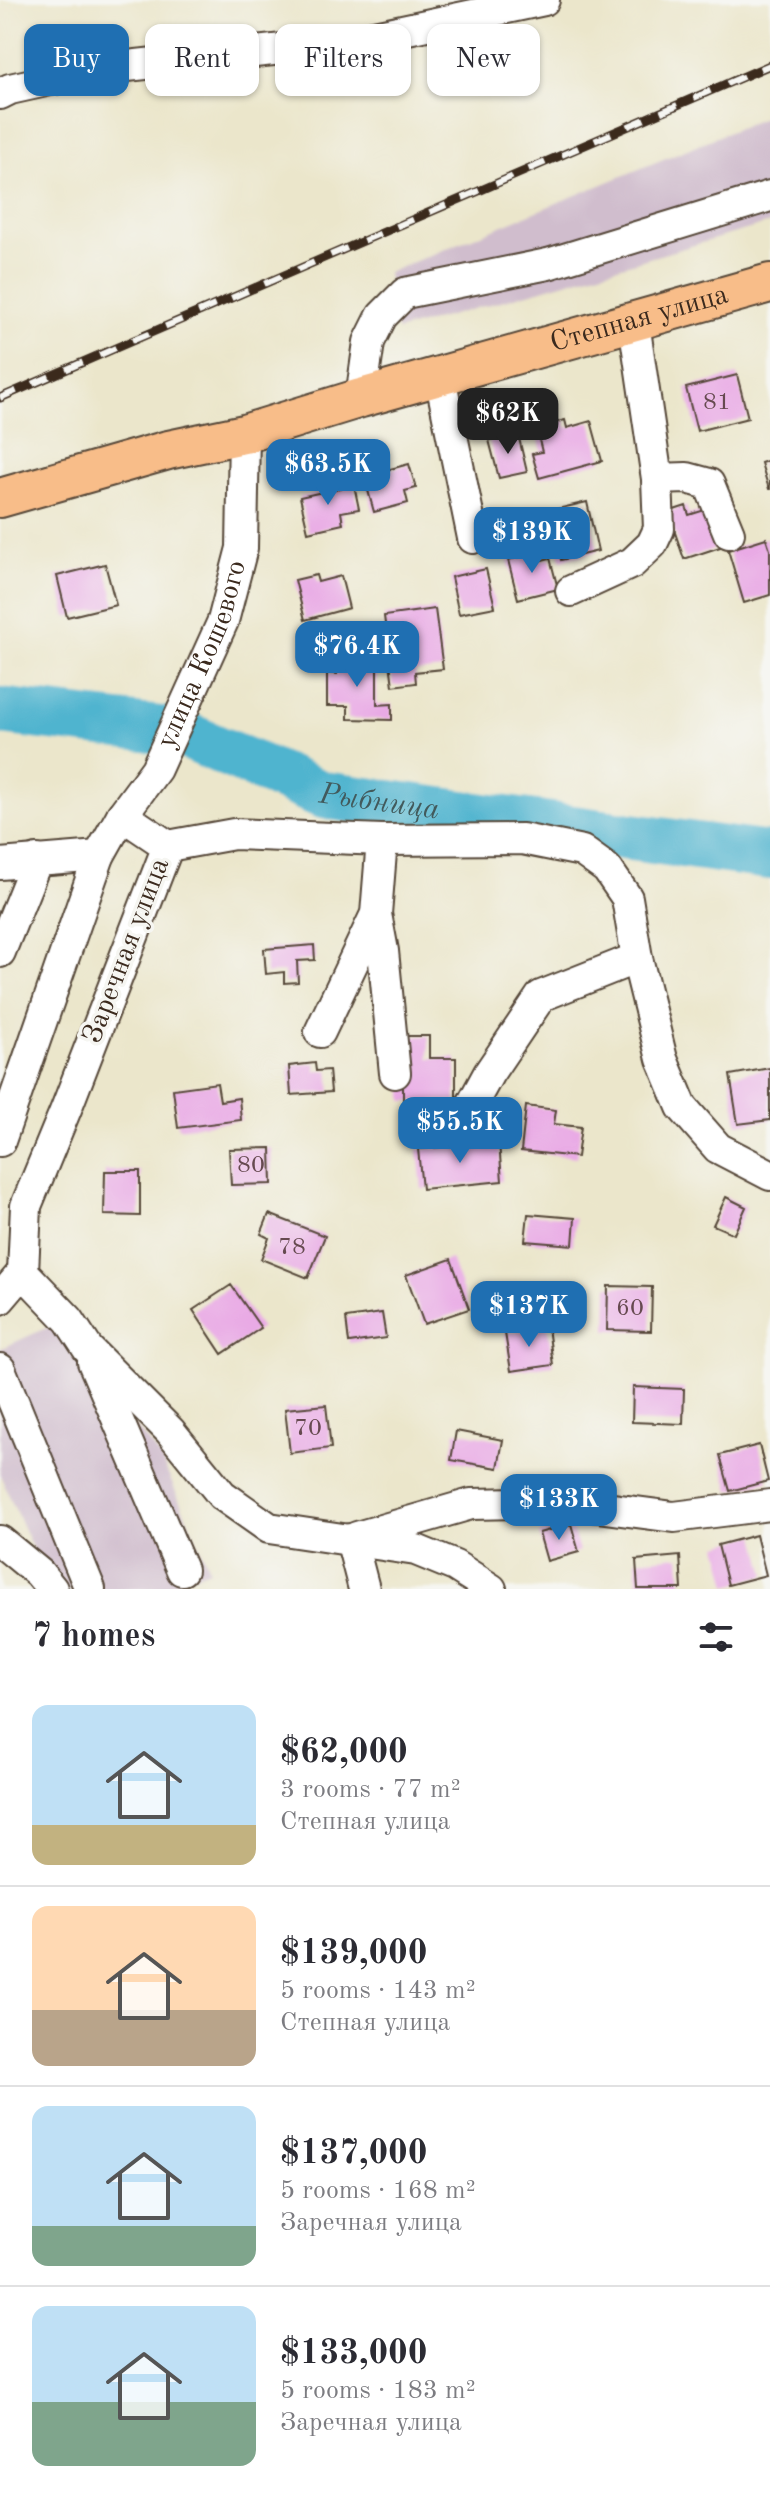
<!DOCTYPE html>
<html lang="en">
<head>
<meta charset="utf-8">
<style>
  :root { --surface:#fff; --page:#f7f7f7; --text:#2b2b33; --muted:#7c7c81; --line:#e1e1e2; --accent:#1f6fb2 }
  body { margin:0; font-family:"Old Standard TT",serif; background:var(--page); color:var(--text); height:100vh; display:flex; flex-direction:column; font-size:30px; white-space:nowrap }
  * { box-sizing:border-box; margin:0 }
  p { font-size:26px; color:var(--muted) }
  .icon { flex:none; width:44px; height:44px; fill:none; stroke:currentColor; stroke-width:2; stroke-linecap:round; stroke-linejoin:round }
  .map { position:relative; height:1589px; overflow:hidden }
  .details { display:flex; flex-direction:column; background:var(--surface); flex:1 }
  .details>* { flex:none }
  .guide { position:absolute; left:24px; top:24px; width:722px; height:72px; display:flex; gap:16px }
  .price { position:absolute; translate:-50% -68px; padding:0 18px; border-radius:16px; background:var(--accent); color:#fff; font-size:26px; line-height:52px; filter:drop-shadow(0 2px 4px #0008) }
  .price::after { content:''; position:absolute; left:50%; top:48px; width:24px; height:18px; margin-left:-12px; background:inherit; clip-path:polygon(0 0,100% 0,50% 100%) }
  .price.on { background:#222; color:#fff }
  ul { padding:0; list-style:none }
  li { display:flex; align-items:center; gap:24px; height:200px; padding:0 32px }
  li+li { border-top:2px solid var(--line) }
  li span { display:grid; place-items:center; flex:none; width:224px; height:160px; border-radius:16px; color:#555 }
  li>.icon { margin-inline-start:auto }
  span .icon { width:96px; height:96px; fill:#fffc; stroke-width:1 }
  li b { font-size:34px }
  h2 { display:flex; justify-content:space-between; align-items:center; height:96px; padding:0 32px; font-size:34px }
  .pill { padding:0 28px; border-radius:16px; background:var(--surface); box-shadow:0 2px 6px #0004; font-size:28px; line-height:72px }
  .pill.on { background:var(--accent); color:#fff }
  .map>svg:first-child { display:block }
  .industrial { fill:#d0bdcd }
  .lines { fill:none; stroke-linecap:round; stroke-linejoin:round }
  .river { stroke:#50b4cf; stroke-width:48 }
  .building { fill:#e9aae5 }
  .minor-casing { stroke:#554638; stroke-width:34 }
  .major-casing { stroke:#554638; stroke-width:42 }
  .minor { stroke:#fff; stroke-width:30 }
  .major { stroke:#f8bd89; stroke-width:38 }
  .rail-casing { stroke:#3b2a1e; stroke-width:9 }
  .rail { stroke:#f6f6f2; stroke-width:6; stroke-dasharray:18; stroke-linecap:butt }
  .labels { text-anchor:middle; dominant-baseline:central; stroke-width:7; stroke-linejoin:round; paint-order:stroke }
  .number-label { font-size:24px; fill:#664a50 }
  .street-label { font-size:28px; fill:#3b2a1e; stroke:#f6f6f2 }
  .water-label { font-size:30px; font-style:italic; fill:#425a5c; stroke:#f6f6f2 }
</style>
</head>
<body>
<div class="map">
<svg width="770" height="1589" viewBox="0 0 770 1589">
  <rect width="100%" height="100%" fill="#f6f6f2"/>
  <filter id="ink" filterUnits="userSpaceOnUse"><feTurbulence type="fractalNoise" baseFrequency=".0125" numOctaves="2"/><feDisplacementMap in="SourceGraphic" scale="16" xChannelSelector="R" yChannelSelector="G"/><feConvolveMatrix kernelMatrix="1 2 1 2 8 2 1 2 1" color-interpolation-filters="sRGB"/></filter>
  <filter id="wash" filterUnits="userSpaceOnUse"><feTurbulence type="fractalNoise" baseFrequency=".006" numOctaves="4" result="noise"/><feDisplacementMap in="SourceGraphic" scale="32" xChannelSelector="R" yChannelSelector="G"/><feGaussianBlur stdDeviation="1.8" result="paint"/><feColorMatrix in="noise" values="0 0 0 0 0 0 0 0 0 0 0 0 0 0 0 0 0 1.4 0 .05"/><feComposite in="paint" operator="in"/></filter>
  <g filter="url(#wash)">
    <rect width="100%" height="100%" fill="#ebe6cb"/>
    <path class="industrial" d="M 770,115 L 770,223 L 397,331 L 387,273 Z
      M 53,1325 L 160,1456 L 210,1570 L 159,1589 L 50,1589 L 0,1475 L 0,1349 Z"/>
    <g class="lines">
      <path class="river" id="s1" d="M 0,711 L 178,732 L 323,795 L 770,856"/>
    </g>
    <g id="blocks">
      <path class="building" d="M 737,375 L 748,418 L 697,431 L 686,388 Z
        M 565,420 L 567,428 L 591,421 L 602,461 L 539,478 L 532,454 L 542,452 L 538,436 L 544,434 L 542,426 Z
        M 518,434 L 527,472 L 499,478 L 489,440 Z
        M 770,460 L 770,489 L 769,489 L 761,463 Z
        M 409,464 L 416,488 L 405,491 L 408,503 L 374,512 L 364,476 Z
        M 354,485 L 359,509 L 341,512 L 343,524 L 308,532 L 300,497 Z
        M 587,502 L 598,551 L 561,560 L 549,511 Z
        M 686,506 L 689,515 L 708,509 L 720,547 L 684,559 L 668,512 Z
        M 766,538 L 770,550 L 770,595 L 744,603 L 728,550 Z
        M 539,552 L 542,560 L 550,558 L 558,589 L 518,599 L 508,560 Z
        M 105,564 L 116,605 L 67,617 L 57,576 Z
        M 486,569 L 495,607 L 459,614 L 451,577 Z
        M 316,575 L 318,582 L 341,576 L 349,608 L 305,620 L 295,580 Z
        M 435,609 L 443,669 L 415,672 L 416,683 L 393,686 L 384,616 Z
        M 337,658 L 377,658 L 377,705 L 392,704 L 392,720 L 348,719 L 348,706 L 327,706 L 327,673 L 337,674 Z
        M 314,945 L 315,960 L 297,961 L 298,982 L 284,983 L 284,972 L 266,974 L 264,949 Z
        M 403,1036 L 429,1036 L 429,1058 L 456,1058 L 456,1101 L 403,1101 Z
        M 315,1063 L 316,1071 L 329,1070 L 331,1092 L 291,1095 L 289,1066 Z
        M 770,1068 L 770,1120 L 738,1124 L 730,1075 Z
        M 217,1083 L 220,1101 L 239,1098 L 241,1120 L 178,1128 L 173,1089 Z
        M 526,1106 L 556,1110 L 554,1124 L 581,1127 L 577,1157 L 521,1151 Z
        M 499,1142 L 502,1181 L 422,1189 L 418,1149 Z
        M 271,1148 L 272,1184 L 231,1185 L 229,1149 Z
        M 105,1171 L 140,1171 L 140,1216 L 104,1215 Z
        M 726,1197 L 746,1207 L 734,1234 L 713,1225 Z
        M 269,1214 L 325,1236 L 308,1278 L 261,1259 L 269,1238 L 261,1234 Z
        M 528,1214 L 575,1218 L 573,1245 L 525,1241 Z
        M 451,1259 L 469,1309 L 424,1324 L 406,1275 Z
        M 231,1285 L 261,1328 L 222,1354 L 193,1310 Z
        M 608,1286 L 652,1287 L 651,1331 L 607,1330 Z
        M 382,1313 L 386,1338 L 349,1343 L 346,1318 Z
        M 548,1327 L 553,1365 L 511,1371 L 505,1333 Z
        M 633,1387 L 684,1389 L 683,1424 L 632,1422 Z
        M 326,1405 L 331,1448 L 290,1453 L 285,1409 Z
        M 456,1431 L 503,1440 L 498,1468 L 451,1460 Z
        M 759,1445 L 768,1481 L 730,1491 L 720,1455 Z
        M 571,1524 L 579,1552 L 547,1561 L 539,1533 Z
        M 756,1535 L 766,1575 L 728,1585 L 718,1545 Z
        M 680,1556 L 682,1589 L 638,1589 L 636,1560 Z"/>
    </g>
  </g>
  <g filter="url(#ink)">
    <use href="#blocks" fill-opacity="0" stroke="#554638" stroke-width="2"/>
    <g class="lines">
      <g class="minor-casing">
        <g id="minor">
          <path d="M 0,94 L 10,89 L 100,69 L 346,42 L 544,0"/>
          <path d="M 440,377 L 473,538"/>
          <path d="M 361,398 L 369,342 L 382,316 L 405,293 L 548,264 L 770,196"/>
          <path d="M 657,479 L 687,478 L 709,484 L 729,533"/>
          <path d="M 571,591 L 632,563 L 652,544 L 659,529 L 657,479 L 634,323"/>
          <path d="M 122,815 L 168,846"/>
          <path d="M 168,846 L 66,1109 L 26,1206 L 23,1272 L 69,1320 L 88,1349 L 170,1431 L 222,1495 L 269,1528 L 416,1550 L 455,1566 L 491,1589"/>
          <path d="M 168,846 L 234,834 L 382,840 L 522,839 L 582,851 L 607,869 L 627,898 L 637,958 L 662,1059 L 682,1107 L 718,1148 L 770,1175"/>
          <path d="M 0,864 L 99,856"/>
          <path d="M 376,914 L 383,951 L 395,1073"/>
          <path d="M 0,952 L 37,860"/>
          <path d="M 320,1032 L 376,914 L 382,840"/>
          <path d="M 459,1128 L 489,1073 L 541,996 L 637,958"/>
          <path id="s2" d="M 0,1141 L 99,856 L 122,815 L 156,769 L 223,621 L 242,548 L 244,434"/>
          <path d="M 0,1299 L 23,1272"/>
          <path d="M 93,1362 L 182,1570"/>
          <path d="M 0,1369 L 90,1589"/>
          <path d="M 357,1537 L 471,1504 L 560,1502 L 674,1517 L 770,1505"/>
          <path d="M 351,1539 L 364,1589"/>
          <path d="M 0,1541 L 39,1573 L 52,1589"/>
        </g>
      </g>
      <g class="major-casing">
        <g id="major">
          <path id="s3" d="M 0,498 L 168,450 L 244,434 L 361,398 L 770,283"/>
        </g>
      </g>
      <use href="#minor" class="minor"/>
      <use href="#major" class="major"/>
      <g class="rail-casing">
        <path id="rail" d="M 0,398 L 770,65"/>
      </g>
      <use href="#rail" class="rail"/>
    </g>
  </g>
  <g class="labels">
    <g class="number-label">
      <text x="717" y="403">81</text>
      <text x="251" y="1166">80</text>
      <text x="292" y="1248">78</text>
      <text x="630" y="1309">60</text>
      <text x="308" y="1429">70</text>
    </g>
    <g class="street-label">
      <text stroke="none"><textPath href="#s3" startOffset="664">Степная улица</textPath></text>
      <text stroke="none"><textPath href="#s2" startOffset="530">улица Кошевого</textPath></text>
      <text transform="translate(127 951) rotate(-69)">Заречная улица</text>
    </g>
    <g class="water-label">
      <text stroke="none"><textPath href="#s1" startOffset="394">Рыбница</textPath></text>
    </g>
  </g>
</svg>
<b class="price on" style="left:508px;top:456px">$62K</b>
<b class="price" style="left:328px;top:507px">$63.5K</b>
<b class="price" style="left:532px;top:575px">$139K</b>
<b class="price" style="left:357px;top:689px">$76.4K</b>
<b class="price" style="left:460px;top:1165px">$55.5K</b>
<b class="price" style="left:529px;top:1349px">$137K</b>
<b class="price" style="left:559px;top:1542px">$133K</b>
<div class="guide">
<a class="pill on">Buy</a>
<a class="pill">Rent</a>
<a class="pill">Filters</a>
<a class="pill">New</a>
</div>
</div>
<section class="details">
<h2>7 homes<svg class="icon" aria-label="filters" viewBox="0 0 24 24"><path d="M4 7h16M4 17h16"/><circle cx="9" cy="7" r="2"/><circle cx="15" cy="17" r="2"/></svg></h2>
<ul>
<li><span style="background:linear-gradient(#bfe0f5 75%,#c2b280 0)"><svg class="icon" aria-label="home" viewBox="0 0 24 24"><path d="M3 11l9-7 9 7M6 9v11h12V9"/></svg></span><div><b>$62,000</b><p>3 rooms · 77 m²</p><p>Степная улица</p></div></li>
<li><span style="background:linear-gradient(#ffd9b3 65%,#b9a48a 0)"><svg class="icon" aria-label="home" viewBox="0 0 24 24"><path d="M3 11l9-7 9 7M6 9v11h12V9"/></svg></span><div><b>$139,000</b><p>5 rooms · 143 m²</p><p>Степная улица</p></div></li>
<li><span style="background:linear-gradient(#bfe0f5 75%,#7fa58c 0)"><svg class="icon" aria-label="home" viewBox="0 0 24 24"><path d="M3 11l9-7 9 7M6 9v11h12V9"/></svg></span><div><b>$137,000</b><p>5 rooms · 168 m²</p><p>Заречная улица</p></div></li>
<li><span style="background:linear-gradient(#bfe0f5 60%,#7fa58c 0)"><svg class="icon" aria-label="home" viewBox="0 0 24 24"><path d="M3 11l9-7 9 7M6 9v11h12V9"/></svg></span><div><b>$133,000</b><p>5 rooms · 183 m²</p><p>Заречная улица</p></div></li>
</ul>
</section>
</body>
</html>
